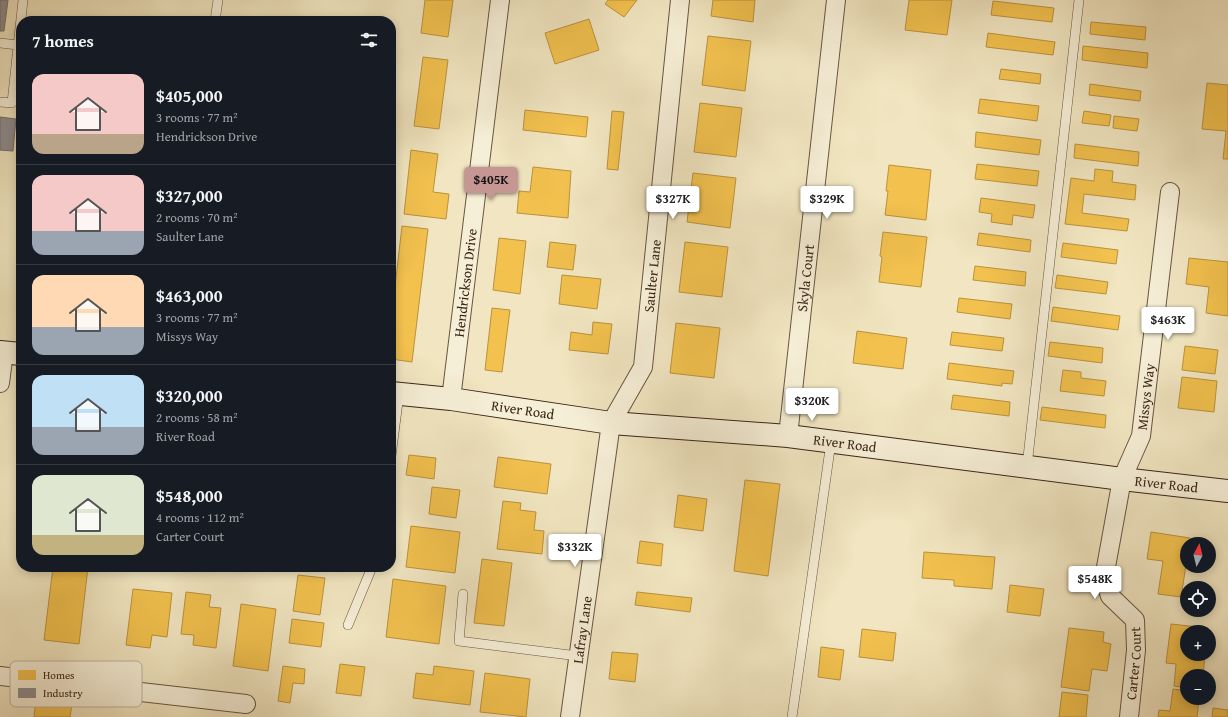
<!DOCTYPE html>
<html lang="en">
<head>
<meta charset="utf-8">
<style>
  :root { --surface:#171b24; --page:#20242c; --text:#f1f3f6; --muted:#9ea1a6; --line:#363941; --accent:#c59692 }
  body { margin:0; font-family:"Gentium Book Plus",serif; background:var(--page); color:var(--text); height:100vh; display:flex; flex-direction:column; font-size:15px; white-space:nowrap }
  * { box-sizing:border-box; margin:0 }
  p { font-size:13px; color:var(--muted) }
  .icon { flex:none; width:22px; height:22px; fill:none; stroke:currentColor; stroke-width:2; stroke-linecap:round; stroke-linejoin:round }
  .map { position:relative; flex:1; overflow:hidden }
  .side { position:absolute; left:16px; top:16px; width:380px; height:556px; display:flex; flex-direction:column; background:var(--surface); border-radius:16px; box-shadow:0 2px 10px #0003 }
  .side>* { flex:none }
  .needle { width:26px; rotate:7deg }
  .controls { position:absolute; left:1180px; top:537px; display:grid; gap:8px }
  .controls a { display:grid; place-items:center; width:36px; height:36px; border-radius:50%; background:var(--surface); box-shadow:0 2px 10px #0003; font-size:20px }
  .price { position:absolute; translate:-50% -34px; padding:0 9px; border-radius:4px; background:#fff; color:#222; font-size:13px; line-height:26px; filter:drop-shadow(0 1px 2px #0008) }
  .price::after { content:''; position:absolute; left:50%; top:24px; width:12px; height:9px; margin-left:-6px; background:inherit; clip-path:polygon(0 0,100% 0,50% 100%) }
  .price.current { background:var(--accent); color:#111 }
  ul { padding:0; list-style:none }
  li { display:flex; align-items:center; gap:12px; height:100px; padding:0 16px }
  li+li { border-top:1px solid var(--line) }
  li span { display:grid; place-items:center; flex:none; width:112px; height:80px; border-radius:12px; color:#555 }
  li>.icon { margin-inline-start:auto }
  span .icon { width:48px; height:48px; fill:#fffc; stroke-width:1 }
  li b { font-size:17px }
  h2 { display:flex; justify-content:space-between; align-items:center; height:48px; padding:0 16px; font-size:17px }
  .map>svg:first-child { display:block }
  .homes { fill:#f2c14e; stroke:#bb923d }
  .industry { fill:#8d8d92; stroke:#746e6c }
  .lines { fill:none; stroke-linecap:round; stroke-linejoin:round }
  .lane-casing { stroke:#685540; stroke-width:10 }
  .street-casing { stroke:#685540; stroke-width:20 }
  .secondary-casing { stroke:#3a2515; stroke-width:24 }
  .lane { stroke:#f6efd7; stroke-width:9 }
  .street { stroke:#f6efd7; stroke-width:18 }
  .secondary { stroke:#f6efd7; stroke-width:22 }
  .labels { text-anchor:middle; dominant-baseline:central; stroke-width:4; stroke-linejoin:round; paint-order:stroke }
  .street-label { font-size:14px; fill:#3a2515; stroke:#f6efd7 }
  .key { fill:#f6efd7; stroke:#beb29d; stroke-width:1 }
  .key-label { font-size:11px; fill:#3a2515 }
</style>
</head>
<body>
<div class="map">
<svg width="1228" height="717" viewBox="0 0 1228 717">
  <rect width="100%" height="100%" fill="#f1e6c1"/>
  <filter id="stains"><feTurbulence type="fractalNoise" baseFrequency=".005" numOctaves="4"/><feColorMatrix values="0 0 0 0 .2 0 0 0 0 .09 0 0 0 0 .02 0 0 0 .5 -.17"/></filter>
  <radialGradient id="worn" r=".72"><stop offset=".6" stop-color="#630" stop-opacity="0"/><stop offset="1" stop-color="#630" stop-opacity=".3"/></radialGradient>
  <path class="homes" d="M 425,0 L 453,0 L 448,37 L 421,33 Z
    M 608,0 L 637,0 L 624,17 L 605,4 Z
    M 713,0 L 755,0 L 753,22 L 711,16 Z
    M 909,0 L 952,0 L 947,35 L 905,30 Z
    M 993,1 L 1054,8 L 1052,22 L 991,15 Z
    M 589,19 L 599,50 L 555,64 L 545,33 Z
    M 1091,22 L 1146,27 L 1145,40 L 1090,34 Z
    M 988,33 L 1055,42 L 1053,55 L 986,47 Z
    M 708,36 L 751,41 L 745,91 L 702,85 Z
    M 1083,46 L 1148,53 L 1147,68 L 1082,60 Z
    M 423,57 L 448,60 L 439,129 L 414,126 Z
    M 1001,69 L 1041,74 L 1040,84 L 999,79 Z
    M 1207,83 L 1228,85 L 1228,159 L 1223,159 L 1226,131 L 1202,129 Z
    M 1090,84 L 1141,91 L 1140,101 L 1089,95 Z
    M 980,99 L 1039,106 L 1037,121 L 978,113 Z
    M 700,103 L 742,108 L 736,157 L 694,152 Z
    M 525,110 L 588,117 L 586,137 L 523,130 Z
    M 612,111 L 624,112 L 618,170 L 607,169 Z
    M 1084,111 L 1111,115 L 1109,126 L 1082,123 Z
    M 1114,116 L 1139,119 L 1137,131 L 1113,128 Z
    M 976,132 L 1041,140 L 1039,155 L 975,147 Z
    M 1075,144 L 1139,152 L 1138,166 L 1074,158 Z
    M 411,150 L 438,154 L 433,192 L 449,194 L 446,219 L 404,214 Z
    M 977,164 L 1039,171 L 1037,186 L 975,179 Z
    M 889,165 L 931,170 L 926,220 L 885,215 L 888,191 L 886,191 Z
    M 533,167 L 571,171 L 568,218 L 517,213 L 519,191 L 530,192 Z
    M 1095,169 L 1113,171 L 1112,182 L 1136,185 L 1135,200 L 1084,194 L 1082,213 L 1129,219 L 1127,231 L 1065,224 L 1071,178 L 1094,181 Z
    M 693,173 L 736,178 L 730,228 L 687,222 Z
    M 21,193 L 21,215 L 18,214 Z
    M 981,198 L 1035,205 L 1033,218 L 1013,215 L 1012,225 L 991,222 L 992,214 L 979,212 Z
    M 402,226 L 428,229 L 412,362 L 391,359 L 391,321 Z
    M 883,232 L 927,237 L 921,287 L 879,282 L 882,257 L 880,256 Z
    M 979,233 L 1031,240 L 1030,252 L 977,245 Z
    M 499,238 L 526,241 L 520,294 L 493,290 Z
    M 550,242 L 576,245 L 573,270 L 547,267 Z
    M 685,242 L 728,247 L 722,297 L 679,292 Z
    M 1063,243 L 1118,250 L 1116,264 L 1061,257 Z
    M 1189,258 L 1228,262 L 1228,316 L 1206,313 L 1209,287 L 1186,284 Z
    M 975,266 L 1026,272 L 1025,286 L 973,280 Z
    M 562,275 L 601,279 L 597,309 L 559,304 Z
    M 1057,275 L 1108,282 L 1106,294 L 1055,288 Z
    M 959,298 L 1012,304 L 1010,319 L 957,312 Z
    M 1053,307 L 1120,316 L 1118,330 L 1051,321 Z
    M 492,308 L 510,310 L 502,372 L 485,370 Z
    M 593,322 L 612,324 L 608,354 L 569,350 L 571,332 L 592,335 Z
    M 676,323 L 720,328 L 714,378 L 670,373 Z
    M 857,331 L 907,338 L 903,369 L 853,363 Z
    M 952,332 L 1004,338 L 1002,351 L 950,345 Z
    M 1050,342 L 1103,348 L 1102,363 L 1048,356 Z
    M 1185,346 L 1218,350 L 1215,374 L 1182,370 Z
    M 949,363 L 1014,371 L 1012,384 L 1002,383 L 1002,386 L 947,379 Z
    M 1063,370 L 1081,372 L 1081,378 L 1106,381 L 1104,396 L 1060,391 Z
    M 1182,377 L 1217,381 L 1214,412 L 1178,408 Z
    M 953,395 L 1010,402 L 1009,416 L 951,409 Z
    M 1042,407 L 1106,415 L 1105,428 L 1040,420 Z
    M 409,455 L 436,458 L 434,479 L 406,475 Z
    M 498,457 L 551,464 L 547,494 L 494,487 Z
    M 745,480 L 780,484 L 768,576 L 734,571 Z
    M 432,487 L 460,490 L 456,518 L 429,514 Z
    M 678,495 L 707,499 L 703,531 L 674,527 Z
    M 503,501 L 521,503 L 520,510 L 536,512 L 534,530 L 544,531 L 542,554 L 497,549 Z
    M 411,526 L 460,532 L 455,573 L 406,567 Z
    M 1151,532 L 1190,538 L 1189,544 L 1187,544 L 1187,559 L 1181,597 L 1158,594 L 1163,561 L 1147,559 Z
    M 640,541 L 663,544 L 661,566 L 637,563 Z
    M 924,552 L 995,557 L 992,589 L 954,586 L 954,580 L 922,578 Z
    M 482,559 L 512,563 L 504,626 L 474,623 Z
    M 53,567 L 88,567 L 79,644 L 44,640 Z
    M 298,575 L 325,578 L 320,615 L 293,611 Z
    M 393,579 L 446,586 L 439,644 L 386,637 Z
    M 1010,585 L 1044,589 L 1040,616 L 1007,612 Z
    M 133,589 L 172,593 L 167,637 L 152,635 L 150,648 L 126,645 Z
    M 186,592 L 211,595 L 209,607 L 221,608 L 216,648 L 193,645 L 194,635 L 181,634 Z
    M 637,592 L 692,598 L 690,612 L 635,605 Z
    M 241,604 L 276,609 L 268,671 L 233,666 Z
    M 292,619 L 324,623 L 321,647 L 289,643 Z
    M 1171,624 L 1208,628 L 1208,632 L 1187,632 L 1187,654 L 1205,654 L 1203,676 L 1187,676 L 1187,688 L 1174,686 L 1176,664 L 1166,663 Z
    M 1069,628 L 1104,632 L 1103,642 L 1111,644 L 1107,671 L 1092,669 L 1089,691 L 1061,687 Z
    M 862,629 L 896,633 L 893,661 L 859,657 Z
    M 821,647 L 844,650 L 840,680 L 818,677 Z
    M 612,652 L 638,654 L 635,682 L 609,679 Z
    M 340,664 L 365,667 L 361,696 L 336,693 Z
    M 283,666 L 305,669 L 304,684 L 293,683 L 290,703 L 278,701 Z
    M 434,666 L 474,671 L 470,705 L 413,698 L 416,673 L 433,675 Z
    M 485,673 L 530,679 L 526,717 L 480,712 Z
    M 1173,689 L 1187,691 L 1187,698 L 1199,698 L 1197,717 L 1158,717 L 1159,710 L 1170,711 Z
    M 1062,692 L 1088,695 L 1086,717 L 1059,717 Z
    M 36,699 L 72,704 L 70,717 L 34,717 Z
    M 1213,708 L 1228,710 L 1228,717 L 1212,717 Z"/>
  <path class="industry" d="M 0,0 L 8,0 L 4,31 L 0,31 Z
    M 0,117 L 16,119 L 13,151 L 0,150 Z"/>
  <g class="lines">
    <g class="lane-casing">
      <path id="lane" d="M 215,21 L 218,0
        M 0,43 L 18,45
        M 0,102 L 12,103 L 23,0
        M 391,456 L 399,394
        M 1027,466 L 1079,0
        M 463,594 L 459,641 L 578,656
        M 348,625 L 372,567
        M 792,717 L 831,442"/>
    </g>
    <g class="street-casing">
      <g id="street">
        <path d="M 0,383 L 4,352"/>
        <path id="s1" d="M 451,399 L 500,0"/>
        <path id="s2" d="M 788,436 L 836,0"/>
        <path d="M 0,676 L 246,704"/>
        <path id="s3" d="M 570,717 L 611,423 L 643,367 L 680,0"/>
        <path id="s4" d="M 1129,717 L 1136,650 L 1135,620 L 1110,596 L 1104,578 L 1122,479 L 1141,436 L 1170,192"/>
      </g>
    </g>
    <g class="secondary-casing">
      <g id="secondary">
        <path d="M 0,352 L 21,354"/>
        <path id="s5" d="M 391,393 L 451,399 L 611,423 L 788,436 L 1122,479 L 1228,491"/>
      </g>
    </g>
    <use href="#lane" class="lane"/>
    <use href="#street" class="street"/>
    <use href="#secondary" class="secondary"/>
  </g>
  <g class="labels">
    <g class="street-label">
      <text stroke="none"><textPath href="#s3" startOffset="453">Saulter Lane</textPath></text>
      <text stroke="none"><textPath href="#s2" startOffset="159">Skyla Court</textPath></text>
      <text stroke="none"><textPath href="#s1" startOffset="117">Hendrickson Drive</textPath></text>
      <text stroke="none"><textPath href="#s4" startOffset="338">Missys Way</textPath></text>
      <text stroke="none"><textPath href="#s5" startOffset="133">River Road</textPath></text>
      <text stroke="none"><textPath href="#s5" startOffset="457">River Road</textPath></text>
      <text stroke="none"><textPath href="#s5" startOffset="781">River Road</textPath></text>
      <text stroke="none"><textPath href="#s3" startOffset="88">Lafray Lane</textPath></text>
      <text stroke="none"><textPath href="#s4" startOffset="54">Carter Court</textPath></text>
    </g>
  </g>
  <rect x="10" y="661" width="132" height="46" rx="6" class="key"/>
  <rect x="18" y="670" width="18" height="10" fill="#f2c14e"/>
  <rect x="18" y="688" width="18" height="10" fill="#8d8d92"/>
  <g class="key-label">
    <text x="43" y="679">Homes</text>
    <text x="43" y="697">Industry</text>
  </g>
  <rect width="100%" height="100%" filter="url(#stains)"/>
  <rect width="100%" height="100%" fill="url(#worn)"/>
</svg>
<div class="controls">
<a><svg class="needle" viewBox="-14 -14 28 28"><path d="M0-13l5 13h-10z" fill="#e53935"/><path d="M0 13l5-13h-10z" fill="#9ea1a6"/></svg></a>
<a><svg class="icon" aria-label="locate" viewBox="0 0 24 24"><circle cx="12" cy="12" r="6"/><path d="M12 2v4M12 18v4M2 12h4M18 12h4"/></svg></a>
<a>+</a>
<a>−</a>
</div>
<b class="price current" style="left:491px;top:201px">$405K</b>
<b class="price" style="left:673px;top:220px">$327K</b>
<b class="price" style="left:827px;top:220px">$329K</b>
<b class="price" style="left:1168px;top:341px">$463K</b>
<b class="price" style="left:812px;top:422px">$320K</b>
<b class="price" style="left:575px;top:568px">$332K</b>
<b class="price" style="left:1095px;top:600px">$548K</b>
<section class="side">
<h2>7 homes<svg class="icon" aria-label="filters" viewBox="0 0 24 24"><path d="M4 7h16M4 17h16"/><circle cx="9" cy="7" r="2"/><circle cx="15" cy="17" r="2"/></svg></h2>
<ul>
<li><span style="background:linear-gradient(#f6c9c9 75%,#b9a48a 0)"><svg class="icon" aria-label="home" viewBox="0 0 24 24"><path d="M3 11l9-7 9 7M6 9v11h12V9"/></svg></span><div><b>$405,000</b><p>3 rooms · 77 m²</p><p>Hendrickson Drive</p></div></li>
<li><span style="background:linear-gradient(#f6c9c9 70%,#9aa5b1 0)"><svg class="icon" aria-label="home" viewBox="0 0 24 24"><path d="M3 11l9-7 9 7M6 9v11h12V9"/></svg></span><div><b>$327,000</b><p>2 rooms · 70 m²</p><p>Saulter Lane</p></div></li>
<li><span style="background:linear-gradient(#ffd9b3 65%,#9aa5b1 0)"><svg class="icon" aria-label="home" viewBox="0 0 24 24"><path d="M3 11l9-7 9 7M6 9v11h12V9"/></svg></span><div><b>$463,000</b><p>3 rooms · 77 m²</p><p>Missys Way</p></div></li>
<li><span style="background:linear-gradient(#bfe0f5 65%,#9aa5b1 0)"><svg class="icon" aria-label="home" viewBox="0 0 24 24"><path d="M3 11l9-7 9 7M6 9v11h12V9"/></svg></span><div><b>$320,000</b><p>2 rooms · 58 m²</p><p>River Road</p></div></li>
<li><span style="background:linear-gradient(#dfe7d0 75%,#c2b280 0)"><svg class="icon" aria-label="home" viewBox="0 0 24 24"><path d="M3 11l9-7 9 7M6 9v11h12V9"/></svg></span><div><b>$548,000</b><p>4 rooms · 112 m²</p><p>Carter Court</p></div></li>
</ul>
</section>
</div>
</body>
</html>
